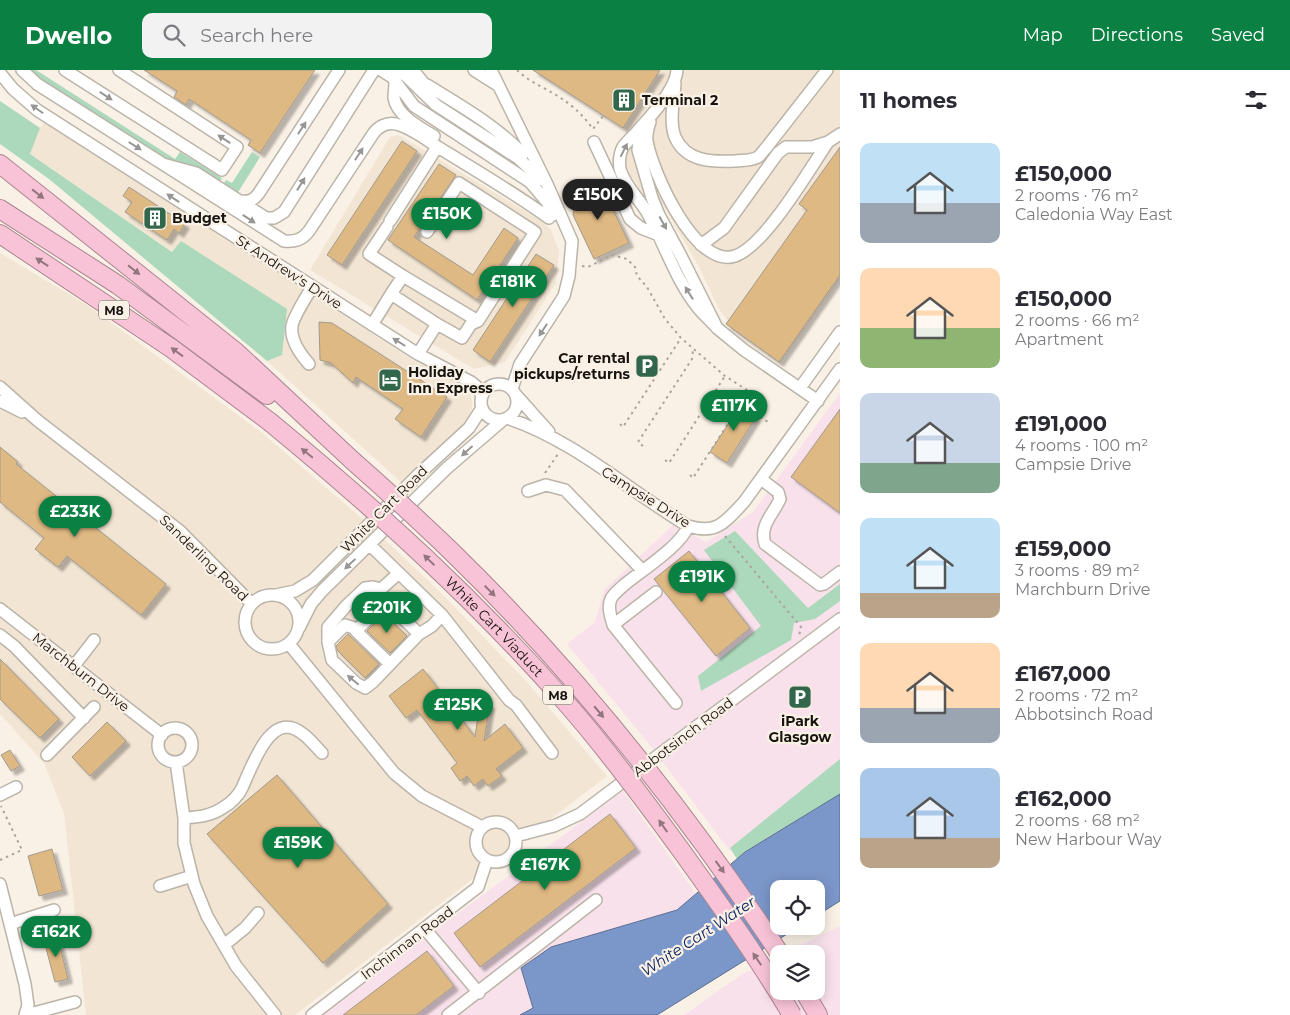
<!DOCTYPE html>
<html lang="en">
<head>
<meta charset="utf-8">
<style>
  :root { --surface:#fff; --page:#f2f2f3; --text:#2b2b33; --muted:#7c7c81; --accent:#0b8043 }
  body { margin:0; font-family:Montserrat,sans-serif; background:var(--page); color:var(--text); height:100vh; display:flex; flex-direction:column; font-size:19px; white-space:nowrap }
  * { box-sizing:border-box; margin:0 }
  p { font-size:16px; color:var(--muted) }
  .icon { flex:none; width:28px; height:28px; fill:none; stroke:currentColor; stroke-width:2; stroke-linecap:round; stroke-linejoin:round }
  .map { position:relative; flex:1; overflow:hidden }
  .details { display:flex; flex-direction:column; background:var(--surface); width:450px }
  .details>* { flex:none }
  .controls { position:absolute; left:770px; top:810px; display:grid; gap:10px }
  .controls a { display:grid; place-items:center; width:55px; height:55px; border-radius:10px; background:var(--surface); box-shadow:0 2px 12px #0003; font-size:25px }
  .price { position:absolute; translate:-50% -42px; padding:0 11px; border-radius:18px; background:var(--accent); color:#fff; font-size:16px; line-height:32px; filter:drop-shadow(0 1px 2px #0008) }
  .price::after { content:''; position:absolute; left:50%; top:30px; width:15px; height:11px; margin-left:-8px; background:inherit; clip-path:polygon(0 0,100% 0,50% 100%) }
  .price.active { background:#222; color:#fff }
  ul { padding:0; list-style:none }
  li { display:flex; align-items:center; gap:15px; height:125px; padding:0 20px }
  li span { display:grid; place-items:center; flex:none; width:140px; height:100px; border-radius:10px; color:#555 }
  li>.icon { margin-inline-start:auto }
  span .icon { width:60px; height:60px; fill:#fffc; stroke-width:1 }
  li b { font-size:21px }
  h2 { display:flex; justify-content:space-between; align-items:center; height:60px; padding:0 20px; font-size:21px }
  header { display:flex; align-items:center; gap:30px; box-sizing:border-box; height:70px; padding:0 25px; background:var(--accent); color:#fff }
  header strong { font-size:24px }
  nav { display:flex; gap:28px; margin-inline-start:auto; font-size:18px }
  .search { width:350px; height:45px; background:var(--page); display:flex; align-items:center; gap:12px; box-sizing:border-box; padding:0 18px; border-radius:10px; color:var(--muted); font-size:19px }
  main { display:flex; flex:1; min-height:0 }
  .map>svg:first-child { display:block }
  .built { fill:#f2e5d3 }
  .industrial { fill:#f9e1ec }
  .green { fill:#acd8bb }
  .water { fill:#7b96c9; stroke:#5d6f92 }
  .building { fill:#dfb983; stroke:#a19a8f; filter:url(#shadow) }
  .lines { fill:none; stroke-linecap:round; stroke-linejoin:round }
  .minor-casing { stroke:#bbb4a9; stroke-width:14 }
  .highway-casing { stroke:#aa8692; stroke-width:20 }
  .path { stroke:#aba49b; stroke-width:2; stroke-dasharray:2.5 4; stroke-linecap:butt }
  .minor { stroke:#fff; stroke-width:11 }
  .highway { stroke:#f8c3d7; stroke-width:18 }
  .highway-bridge-casing { stroke:#aa8692; stroke-width:20; stroke-linecap:butt }
  .highway-bridge { stroke:#f8c3d7; stroke-width:18 }
  .oneway { fill:#979694 }
  .oneway2 { fill:#93757e }
  .labels { text-anchor:middle; dominant-baseline:central; stroke-width:4.5; stroke-linejoin:round; paint-order:stroke }
  .shield { fill:#faf1e6; stroke:#5c5751; stroke-width:1 }
  .shield-label { font-size:12px; font-weight:bold; fill:#181511 }
  .poi-label { font-size:14px; font-weight:bold; fill:#181511; stroke:#faf1e6; text-anchor:start }
  .street-label { font-size:14px; fill:#181511; stroke:#faf1e6 }
  .water-label { font-size:15px; font-style:italic; fill:#0a2461; stroke:#faf1e6 }
</style>
</head>
<body>
<header>
<strong>Dwello</strong>
<div class="search"><svg class="icon" aria-label="search" viewBox="0 0 24 24"><circle cx="10" cy="10" r="6"/><path d="M15 15l6 6"/></svg>Search here</div>
<nav><a>Map</a><a>Directions</a><a>Saved</a></nav>
</header>
<main>
<div class="map">
<svg width="840" height="945" viewBox="0 0 840 945">
  <defs>
    <filter id="shadow"><feDropShadow dx="4.5" dy="4.5" stdDeviation="1" flood-color="#0004"/></filter>
  </defs>
  <rect width="100%" height="100%" fill="#faf1e6"/>
  <path class="built" d="M 531,0 L 840,0 L 840,209 L 780,294 L 725,254 L 728,251 L 719,239 L 699,197 L 663,135 L 641,146 L 628,127 L 611,89 L 628,61 Z
    M 45,51 L 416,292 L 458,311 L 470,323 L 472,331 L 472,339 L 467,352 L 459,362 L 403,414 L 267,291 L 282,285 L 182,171 L 173,182 L 30,84 L 40,58 Z
    M 399,65 L 540,150 L 551,160 L 559,181 L 556,213 L 505,292 L 474,299 L 310,200 L 390,67 Z
    M 0,183 L 87,235 L 261,362 L 365,451 L 440,522 L 526,611 L 607,706 L 295,945 L 86,945 L 64,743 L 44,693 L 0,644 Z"/>
  <path class="industrial" d="M 840,323 L 840,694 L 730,781 L 649,674 L 567,574 L 595,552 L 604,520 L 674,454 L 706,472 L 753,442 Z
    M 623,721 L 696,824 L 677,840 L 551,877 L 533,938 L 520,945 L 321,945 Z
    M 840,856 L 840,945 L 684,945 L 742,904 L 779,886 L 779,921 L 816,921 L 816,884 L 783,884 Z"/>
  <path class="green" d="M 29,0 L 36,0 L 175,89 L 180,82 L 222,108 L 219,113 L 164,89 L 39,9 Z
    M 0,31 L 40,58 L 30,84 L 172,182 L 181,171 L 287,239 L 282,285 L 267,291 L 49,109 L 0,74 Z
    M 252,82 L 260,87 L 237,124 L 223,115 L 226,110 L 232,113 Z
    M 735,461 L 808,538 L 840,514 L 840,531 L 815,549 L 794,553 L 791,570 L 701,621 L 698,606 L 761,556 L 704,480 Z
    M 840,689 L 840,724 L 745,782 L 737,789 L 730,778 Z"/>
  <path class="water" d="M 840,724 L 840,831 L 816,846 L 816,819 L 779,819 L 779,856 L 800,856 L 657,945 L 520,945 L 533,938 L 521,898 L 551,877 L 677,840 L 745,782 Z"/>
  <path class="building" d="M 144,0 L 315,0 L 260,83 L 248,75 L 251,70 L 189,29 L 186,35 L 174,27 L 177,21 Z
    M 533,0 L 660,0 L 623,58 Z
    M 402,71 L 417,81 L 342,195 L 327,185 Z
    M 840,77 L 840,205 L 779,292 L 726,254 L 807,140 L 799,134 Z
    M 439,94 L 456,105 L 414,167 L 473,205 L 504,158 L 518,168 L 477,230 L 388,170 Z
    M 576,116 L 603,119 L 629,173 L 594,189 L 573,145 Z
    M 129,117 L 185,154 L 179,163 L 174,159 L 167,170 L 125,142 L 132,132 L 123,126 Z
    M 536,184 L 554,195 L 490,292 L 473,280 Z
    M 319,252 L 332,253 L 447,327 L 421,367 L 395,349 L 403,339 L 356,307 L 353,313 L 331,293 L 320,290 Z
    M 746,329 L 754,334 L 749,342 L 756,347 L 727,393 L 710,382 L 740,336 L 741,337 Z
    M 840,339 L 840,443 L 791,407 Z
    M 0,377 L 18,392 L 16,394 L 166,514 L 141,545 L 67,486 L 58,497 L 35,479 L 44,468 L 0,432 Z
    M 689,481 L 750,558 L 716,586 L 654,509 Z
    M 384,544 L 407,566 L 390,583 L 367,561 Z
    M 348,564 L 379,594 L 365,608 L 337,580 L 336,576 Z
    M 0,589 L 59,649 L 40,668 L 0,629 Z
    M 423,599 L 475,667 L 480,632 L 490,634 L 484,671 L 505,654 L 523,678 L 496,699 L 502,706 L 488,716 L 483,709 L 474,716 L 467,706 L 460,711 L 451,698 L 457,693 L 417,640 L 406,648 L 389,626 Z
    M 107,652 L 126,671 L 90,706 L 72,687 Z
    M 10,680 L 20,696 L 11,701 L 1,685 Z
    M 277,705 L 388,834 L 323,893 L 207,764 Z
    M 610,744 L 636,778 L 480,897 L 454,863 Z
    M 52,779 L 63,820 L 39,826 L 28,786 Z
    M 57,864 L 68,909 L 55,912 L 43,867 Z
    M 427,881 L 454,916 L 416,945 L 343,945 Z"/>
  <g class="lines">
    <g class="minor-casing">
      <path id="minor" d="M 22,0 L 37,14 L 163,94 L 196,103 L 266,148 L 274,148 L 284,142 L 374,0
        M 65,0 L 222,100 L 237,77 L 119,0
        M 381,0 L 392,7 L 414,36 L 530,112 L 547,132 L 553,145
        M 396,0 L 406,6 L 436,35 L 518,88 L 542,110
        M 413,0 L 430,21
        M 474,0 L 496,14
        M 491,0 L 547,114 L 572,171 L 569,206 L 564,226 L 520,294 L 512,319
        M 0,3 L 13,19 L 37,40 L 418,284 L 471,312 L 477,317 L 482,326
        M 395,12 C 395,17 394,23 394,28 C 397,46 421,58 434,66
        M 675,13 C 674,30 669,51 675,67 C 686,92 712,92 735,91 C 743,90 751,91 758,87 C 761,85 763,81 766,78 L 827,0
        M 427,15 C 461,36 495,55 523,84
        M 650,52 C 648,58 646,65 647,71 C 652,101 695,199 735,186 C 765,176 809,100 828,72 L 840,64
        M 641,57 L 638,80 L 652,128 L 659,145 L 680,184 L 717,258 C 711,251 704,245 699,239 C 676,211 665,175 648,144 C 640,129 625,117 620,99 C 619,92 619,84 623,77 C 628,70 636,64 641,57 C 653,44 676,18 677,0
        M 594,72 L 630,149 L 641,158 L 659,165
        M 163,94 L 284,171 C 295,172 302,170 309,161 L 373,64 C 378,57 386,52 396,54 C 413,58 430,73 446,82 C 480,103 516,124 549,148
        M 240,131 C 249,132 253,131 259,123 L 339,0
        M 390,151 L 437,77
        M 387,157 L 369,184 L 403,206 L 391,224
        M 701,175 L 724,158 L 778,83 L 786,77 L 812,77 L 828,72
        M 403,206 L 478,251 L 535,162 L 459,113 L 427,162
        M 437,254 L 462,268 L 471,254 L 478,251
        M 372,255 L 391,224 L 437,254 L 418,284
        M 717,258 L 744,280 L 818,331
        M 309,294 C 301,285 290,270 292,256 C 293,247 307,226 312,217
        M481 332a18 18 0 1 1 36 0a18 18 0 1 1-36 0Z
        M 0,317 L 37,350 L 180,461 L 252,534
        M 800,318 L 840,262
        M 516,325 L 549,362
        M 0,331 L 22,342
        M 507,348 C 574,370 628,420 688,456 C 717,465 725,452 744,432 L 840,299
        M 761,409 L 778,422 L 780,429 C 773,445 759,455 765,474 L 820,515 L 824,514 L 840,502
        M 528,421 L 546,415 L 565,420 L 642,500
        M 370,475 L 442,545 L 509,630 L 516,635 L 552,683
        M 399,503 L 381,519 L 379,524 L 382,528 L 419,564 L 432,556 L 442,545
        M245 552a27 27 0 1 1 54 0a27 27 0 1 1-54 0Z
        M 276,525 L 295,521 L 313,510 L 418,405 L 469,358 L 482,338
        M 382,528 L 379,538 L 356,561 L 354,558 L 345,555 L 328,572 L 332,590 L 356,613 L 365,618 L 373,612 L 419,564
        M 0,539 L 162,665
        M 613,555 L 656,522
        M 299,558 L 311,534 L 322,521 L 447,398 L 504,349
        M 356,561 L 390,594
        M 0,565 L 14,576 L 84,648
        M 328,572 L 328,557 L 346,536 L 365,518 L 373,517 L 381,519
        M 289,574 L 394,703 L 422,726 L 482,757
        M 74,596 L 94,570
        M 676,633 L 613,555 C 611,547 607,537 611,529 C 613,524 620,519 624,515 C 641,501 682,475 688,456
        M158 675a17 17 0 1 1 34 0a17 17 0 1 1-34 0Z
        M 47,685 L 94,637
        M 176,692 L 184,748 L 184,773 L 194,814 L 207,846 L 236,896 L 275,945
        M 0,725 L 16,717
        M 184,748 C 199,747 211,746 224,737 C 231,733 239,725 242,718 C 252,697 271,637 303,664 C 310,669 316,677 322,683
        M476 772a20 20 0 1 1 40 0a20 20 0 1 1-40 0Z
        M 516,766 L 554,756 L 580,744 L 840,549
        M 0,814 L 25,914 L 28,935 L 25,945
        M 160,816 L 192,806
        M 10,854 L 54,840
        M 425,859 L 479,923
        M 224,875 L 245,858 L 258,843
        M 26,945 L 75,932
        M 312,945 L 478,817 L 487,790
        M 448,945 L 596,830"/>
    </g>
    <g class="highway-casing">
      <path id="highway" d="M 0,94 L 236,282 L 353,391
        M 0,139 L 118,215 L 267,325
        M 0,164 L 171,278 L 270,352
        M 804,921 L 818,945"/>
    </g>
    <path class="path" d="M 517,0 C 528,11 543,17 556,25 C 571,34 583,45 593,59 L 603,46
      M 582,196 L 588,197 L 612,185 L 627,189 L 635,197 L 637,206 L 647,217 L 665,249 L 681,268 L 725,306 L 758,327 C 761,334 759,338 755,344 L 768,352
      M 620,354 L 623,357 L 681,268
      M 643,376 L 638,372 L 692,289 L 693,280
      M 665,390 L 669,393 L 725,306
      M 545,403 L 558,384
      M 690,405 L 693,408 L 749,321
      M 725,466 L 801,557 L 799,566
      M 0,790 L 22,780 L 1,736"/>
    <use href="#minor" class="minor"/>
    <use href="#highway" class="highway"/>
    <g class="highway-bridge-casing">
      <g id="highway-bridge">
        <path id="s1" d="M 270,352 C 377,440 476,530 568,635 C 609,682 646,732 683,783 C 721,836 759,889 792,945"/>
        <path d="M 353,391 C 387,421 421,452 453,483 C 577,604 685,740 780,884"/>
      </g>
    </g>
    <use href="#highway-bridge" class="highway-bridge"/>
  </g>
  <defs><path id="oneway-solid" d="M-6-.8H1V-3.2L6.5 0L1 3.2V.8H-6Z" transform="scale(1.25)"/></defs>
  <g class="oneway">
    <use href="#oneway-solid" transform="translate(106 26) rotate(33)"/>
    <use href="#oneway-solid" transform="translate(37 39) rotate(-145)"/>
    <use href="#oneway-solid" transform="translate(302 58) rotate(-57)"/>
    <use href="#oneway-solid" transform="translate(224 69) rotate(-147)"/>
    <use href="#oneway-solid" transform="translate(135 76) rotate(32)"/>
    <use href="#oneway-solid" transform="translate(624 80) rotate(-63)"/>
    <use href="#oneway-solid" transform="translate(359 84) rotate(-57)"/>
    <use href="#oneway-solid" transform="translate(301 114) rotate(-58)"/>
    <use href="#oneway-solid" transform="translate(173 128) rotate(-147)"/>
    <use href="#oneway-solid" transform="translate(249 149) rotate(33)"/>
    <use href="#oneway-solid" transform="translate(663 153) rotate(61)"/>
    <use href="#oneway-solid" transform="translate(689 223) rotate(-122)"/>
    <use href="#oneway-solid" transform="translate(543 260) rotate(123)"/>
    <use href="#oneway-solid" transform="translate(399 272) rotate(-148)"/>
    <use href="#oneway-solid" transform="translate(467 381) rotate(138)"/>
    <use href="#oneway-solid" transform="translate(350 494) rotate(137)"/>
    <use href="#oneway-solid" transform="translate(353 610) rotate(-140)"/>
  </g>
  <g class="oneway2">
    <use href="#oneway-solid" transform="translate(38 124) rotate(38)"/>
    <use href="#oneway-solid" transform="translate(42 192) rotate(-147)"/>
    <use href="#oneway-solid" transform="translate(134 200) rotate(38)"/>
    <use href="#oneway-solid" transform="translate(177 282) rotate(-144)"/>
    <use href="#oneway-solid" transform="translate(307 383) rotate(-141)"/>
    <use href="#oneway-solid" transform="translate(429 490) rotate(-136)"/>
    <use href="#oneway-solid" transform="translate(490 521) rotate(45)"/>
    <use href="#oneway-solid" transform="translate(599 642) rotate(50)"/>
    <use href="#oneway-solid" transform="translate(663 756) rotate(-125)"/>
    <use href="#oneway-solid" transform="translate(720 797) rotate(54)"/>
    <use href="#oneway-solid" transform="translate(757 889) rotate(-124)"/>
  </g>
  <defs>
    <g id="building-square" transform="scale(1.25)"><rect x="-9" y="-9" width="18" height="18" rx="4" fill="#32674c" stroke="#faf1e6"/><path d="M-4-6H4V6H1V3H-1V6H-4ZM-2.5-4.3h1.7v1.8h-1.7ZM.8-4.3h1.7v1.8H.8ZM-2.5-1h1.7V.8h-1.7ZM.8-1h1.7V.8H.8Z" fill="#fff"/></g>
    <g id="parking-square" transform="scale(1.25)"><rect x="-9" y="-9" width="18" height="18" rx="4" fill="#32674c" stroke="#faf1e6"/><path d="M-3.5-5.5H1a3.5 3.5 0 0 1 0 7H-1V5.5H-3.5ZM-1-3.4V-.6H.8a1.4 1.4 0 0 0 0-2.8Z" fill="#fff"/></g>
    <g id="hotel-square" transform="scale(1.25)"><rect x="-9" y="-9" width="18" height="18" rx="4" fill="#32674c" stroke="#faf1e6"/><path d="M-6-4.5h1.5V1H6V5H4.5V3h-9V5H-6ZM-4 0a1.8 1.8 0 1 1 3.6 0ZM.5 0V-2.5h3Q6-2.5 6 0Z" fill="#fff"/></g>
  </defs>
  <g fill-rule="evenodd">
    <use href="#building-square" x="624" y="30"/>
    <use href="#building-square" x="155" y="148"/>
    <use href="#parking-square" x="647" y="296"/>
    <use href="#hotel-square" x="390" y="310"/>
    <use href="#parking-square" x="800" y="627"/>
  </g>
  <g class="labels">
    <g class="shield">
      <rect x="99" y="230.5" width="30" height="19" rx="4"/>
      <rect x="543" y="615.5" width="30" height="19" rx="4"/>
    </g>
    <g class="shield-label">
      <text x="114" y="240">M8</text>
      <text x="558" y="625">M8</text>
    </g>
    <g class="poi-label">
      <text x="642" y="30">Terminal 2</text>
      <text x="172" y="148">Budget</text>
      <text x="630" y="288" text-anchor="end">Car rental<tspan x="630" dy="16">pickups/returns</tspan></text>
      <text x="408" y="302">Holiday<tspan x="408" dy="16">Inn Express</tspan></text>
      <text x="800" y="651" text-anchor="middle">iPark<tspan x="800" dy="16">Glasgow</tspan></text>
    </g>
    <g class="street-label">
      <text transform="translate(289 202) rotate(33)">St Andrew's Drive</text>
      <text transform="translate(646 427) rotate(32)">Campsie Drive</text>
      <text transform="translate(384 439) rotate(-45)">White Cart Road</text>
      <text transform="translate(204 488) rotate(44)">Sanderling Road</text>
      <text stroke="none"><textPath href="#s1" startOffset="304">White Cart Viaduct</textPath></text>
      <text transform="translate(81 602) rotate(38)">Marchburn Drive</text>
      <text transform="translate(683 667) rotate(-37)">Abbotsinch Road</text>
      <text transform="translate(407 873) rotate(-37)">Inchinnan Road</text>
    </g>
    <g class="water-label">
      <text transform="translate(698 866) rotate(-33)">White Cart Water</text>
    </g>
  </g>
</svg>
<div class="controls">
<a><svg class="icon" aria-label="locate" viewBox="0 0 24 24"><circle cx="12" cy="12" r="6"/><path d="M12 2v4M12 18v4M2 12h4M18 12h4"/></svg></a>
<a><svg class="icon" aria-label="layers" viewBox="0 0 24 24"><path d="M12 4l9 5-9 5-9-5zM3 14l9 5 9-5"/></svg></a>
</div>
<b class="price active" style="left:598px;top:151px">£150K</b>
<b class="price" style="left:447px;top:170px">£150K</b>
<b class="price" style="left:513px;top:238px">£181K</b>
<b class="price" style="left:734px;top:362px">£117K</b>
<b class="price" style="left:75px;top:468px">£233K</b>
<b class="price" style="left:702px;top:533px">£191K</b>
<b class="price" style="left:387px;top:564px">£201K</b>
<b class="price" style="left:458px;top:661px">£125K</b>
<b class="price" style="left:298px;top:799px">£159K</b>
<b class="price" style="left:545px;top:821px">£167K</b>
<b class="price" style="left:56px;top:888px">£162K</b>
</div>
<section class="details">
<h2>11 homes<svg class="icon" aria-label="filters" viewBox="0 0 24 24"><path d="M4 7h16M4 17h16"/><circle cx="9" cy="7" r="2"/><circle cx="15" cy="17" r="2"/></svg></h2>
<ul>
<li><span style="background:linear-gradient(#bfe0f5 60%,#9aa5b1 0)"><svg class="icon" aria-label="home" viewBox="0 0 24 24"><path d="M3 11l9-7 9 7M6 9v11h12V9"/></svg></span><div><b>£150,000</b><p>2 rooms · 76 m²</p><p>Caledonia Way East</p></div></li>
<li><span style="background:linear-gradient(#ffd9b3 60%,#8fb573 0)"><svg class="icon" aria-label="home" viewBox="0 0 24 24"><path d="M3 11l9-7 9 7M6 9v11h12V9"/></svg></span><div><b>£150,000</b><p>2 rooms · 66 m²</p><p>Apartment</p></div></li>
<li><span style="background:linear-gradient(#c9d6e8 70%,#7fa58c 0)"><svg class="icon" aria-label="home" viewBox="0 0 24 24"><path d="M3 11l9-7 9 7M6 9v11h12V9"/></svg></span><div><b>£191,000</b><p>4 rooms · 100 m²</p><p>Campsie Drive</p></div></li>
<li><span style="background:linear-gradient(#bfe0f5 75%,#b9a48a 0)"><svg class="icon" aria-label="home" viewBox="0 0 24 24"><path d="M3 11l9-7 9 7M6 9v11h12V9"/></svg></span><div><b>£159,000</b><p>3 rooms · 89 m²</p><p>Marchburn Drive</p></div></li>
<li><span style="background:linear-gradient(#ffd9b3 65%,#9aa5b1 0)"><svg class="icon" aria-label="home" viewBox="0 0 24 24"><path d="M3 11l9-7 9 7M6 9v11h12V9"/></svg></span><div><b>£167,000</b><p>2 rooms · 72 m²</p><p>Abbotsinch Road</p></div></li>
<li><span style="background:linear-gradient(#a9c7e8 70%,#b9a48a 0)"><svg class="icon" aria-label="home" viewBox="0 0 24 24"><path d="M3 11l9-7 9 7M6 9v11h12V9"/></svg></span><div><b>£162,000</b><p>2 rooms · 68 m²</p><p>New Harbour Way</p></div></li>
</ul>
</section>
</main>
</body>
</html>
